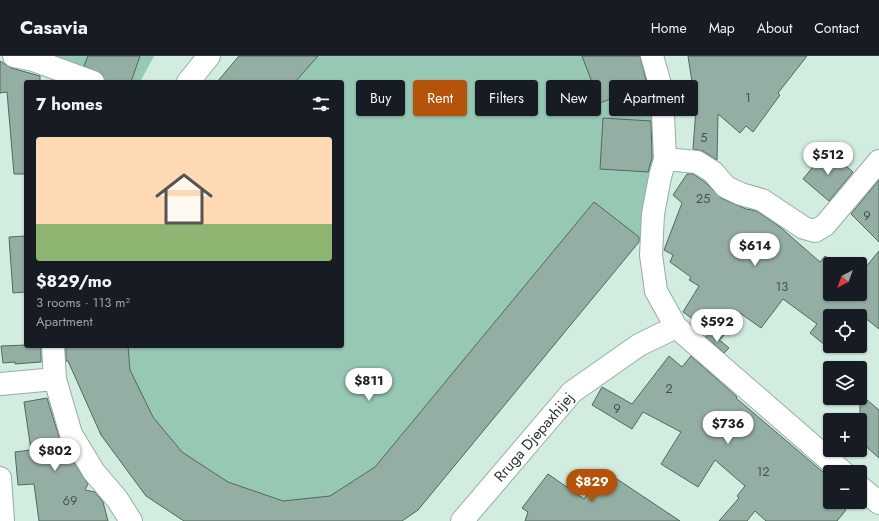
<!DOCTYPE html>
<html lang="en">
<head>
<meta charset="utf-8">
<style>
  :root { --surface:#171b24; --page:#242831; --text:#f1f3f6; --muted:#9ea1a6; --line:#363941; --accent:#b45309 }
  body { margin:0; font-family:Jost,sans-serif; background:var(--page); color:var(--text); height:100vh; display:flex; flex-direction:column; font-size:15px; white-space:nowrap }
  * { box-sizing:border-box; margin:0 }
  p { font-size:13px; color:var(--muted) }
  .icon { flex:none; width:22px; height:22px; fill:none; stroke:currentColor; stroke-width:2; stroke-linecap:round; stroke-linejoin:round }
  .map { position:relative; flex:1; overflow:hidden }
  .sheet { position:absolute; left:24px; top:24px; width:320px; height:268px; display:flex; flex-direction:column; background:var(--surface); border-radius:4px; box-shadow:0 1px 3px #0004 }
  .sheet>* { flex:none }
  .banner { position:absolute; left:356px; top:24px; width:380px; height:36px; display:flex; gap:8px }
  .needle { width:26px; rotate:221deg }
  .fabs { position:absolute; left:823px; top:201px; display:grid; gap:8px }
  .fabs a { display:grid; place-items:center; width:44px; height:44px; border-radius:4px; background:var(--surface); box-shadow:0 1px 3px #0004; font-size:20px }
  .price { position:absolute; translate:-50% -34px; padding:0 9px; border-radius:14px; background:#fff; color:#222; font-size:13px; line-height:26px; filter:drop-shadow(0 1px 2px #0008) }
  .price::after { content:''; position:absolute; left:50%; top:24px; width:12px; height:9px; margin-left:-6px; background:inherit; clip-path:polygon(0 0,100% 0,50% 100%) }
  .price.on { background:var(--accent); color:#fff }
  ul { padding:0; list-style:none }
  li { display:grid; align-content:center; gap:8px; height:212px; padding:0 12px }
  li span { display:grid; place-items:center; height:124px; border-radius:4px; color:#555 }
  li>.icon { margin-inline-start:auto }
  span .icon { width:72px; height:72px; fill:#fffc; stroke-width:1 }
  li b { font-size:17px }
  h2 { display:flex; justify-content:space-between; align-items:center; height:48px; padding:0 12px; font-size:17px }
  .pill { padding:0 14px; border-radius:4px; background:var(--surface); box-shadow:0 1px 3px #0004; font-size:14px; line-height:36px }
  .pill.on { background:var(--accent); color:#fff }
  header { display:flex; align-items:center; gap:24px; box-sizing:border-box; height:56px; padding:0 20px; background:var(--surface); border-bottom:1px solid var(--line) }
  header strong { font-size:19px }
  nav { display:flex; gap:22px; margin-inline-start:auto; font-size:14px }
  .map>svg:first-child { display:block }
  .green { fill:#96c8b4 }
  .building { fill:#95aea3; stroke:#51695f }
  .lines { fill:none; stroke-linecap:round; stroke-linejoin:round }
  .minor-casing { stroke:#95aea3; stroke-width:24 }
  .major-casing { stroke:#95aea3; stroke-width:24 }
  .minor { stroke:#fff; stroke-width:22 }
  .major { stroke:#fff; stroke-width:22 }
  .labels { text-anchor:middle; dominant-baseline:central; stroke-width:3.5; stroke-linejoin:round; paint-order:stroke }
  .number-label { font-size:13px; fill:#45534d }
  .street-label { font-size:15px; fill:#2a3530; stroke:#fff }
</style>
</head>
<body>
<header>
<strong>Casavia</strong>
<nav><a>Home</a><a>Map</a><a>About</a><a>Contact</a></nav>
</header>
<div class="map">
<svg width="879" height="465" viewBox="0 0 879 465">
  <rect width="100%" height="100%" fill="#d2ece0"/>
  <path class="green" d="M 44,0 L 154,0 L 140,26 L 107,26 L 44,5 Z
    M 239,0 L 643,0 L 661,61 L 641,183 L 418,454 L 402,465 L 184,465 L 146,440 L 101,379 L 71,310 L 72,290 L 342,290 L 342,26 L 217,26 Z"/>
  <path class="building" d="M 88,0 L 140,0 L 131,26 L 105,26 L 102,18 L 84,10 Z
    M 239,0 L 318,0 L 295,26 L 217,26 Z
    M 582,0 L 640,0 L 647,28 L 600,47 Z
    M 688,0 L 807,0 L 778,37 L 780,39 L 753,76 L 746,70 L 740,77 L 718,58 L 717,104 L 703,95 L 693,93 L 696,52 Z
    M 0,5 L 11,12 L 40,20 L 40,26 L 26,26 L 26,118 L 14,118 L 7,36 L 0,37 Z
    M 603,62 L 651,65 L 652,102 L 648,116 L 600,113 Z
    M 827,94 L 853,116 L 829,145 L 803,123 Z
    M 687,118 L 693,118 L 706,127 L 721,142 L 746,153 L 757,155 L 780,171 L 820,206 L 825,200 L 836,208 L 830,208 L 830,238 L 860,238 L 860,218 L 879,195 L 879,273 L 859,257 L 857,260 L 830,260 L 830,290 L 834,290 L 831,294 L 810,277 L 817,268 L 783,243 L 761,272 L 740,257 L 721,283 L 683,256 L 699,230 L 689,224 L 691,221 L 670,206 L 673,199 L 664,194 L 682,147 L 673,139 Z
    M 879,124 L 879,186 L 851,158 Z
    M 594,146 L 639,181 L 639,186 L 418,454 L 402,465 L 184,465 L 146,440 L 101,379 L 68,305 L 66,305 L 66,290 L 128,290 L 130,314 L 153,361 L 182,396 L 228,426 L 283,445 L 330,440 L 375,411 Z
    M 26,180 L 26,236 L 13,237 L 9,181 Z
    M 710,276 L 729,292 L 724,297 L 706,281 Z
    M 26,289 L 41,290 L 41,306 L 15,308 L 15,306 L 3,307 L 1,290 Z
    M 669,300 L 682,311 L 691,300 L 737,341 L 736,342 L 830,422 L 830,446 L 837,446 L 846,454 L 837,465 L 766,465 L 755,455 L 747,465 L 719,465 L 739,442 L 737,440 L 745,430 L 715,404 L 698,431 L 661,408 L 681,376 L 643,356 L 632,373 L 592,349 L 602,331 L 632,348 Z
    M 860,338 L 879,354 L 879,402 L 860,385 Z
    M 47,342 L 60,384 L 88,428 L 85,434 L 95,436 L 103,446 L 108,465 L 39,465 L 34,428 L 18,429 L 15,396 L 31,394 L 24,346 Z
    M 605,415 L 680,465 L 525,465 L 528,456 L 522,452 L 548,418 L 584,443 Z"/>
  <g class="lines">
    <g class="minor-casing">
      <path id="minor" d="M 14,0 L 33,4 L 93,26
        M 652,0 L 662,35 L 665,103 L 660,121 L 653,158 L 651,199 L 656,235 L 676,271 L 843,416
        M 188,26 L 209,0
        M 665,103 L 697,106 L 713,116 L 726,131 L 741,138 L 762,144 L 804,172 L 815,175 L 825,169 L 879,105
        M 53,290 L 55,323 L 71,378 L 94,416 L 117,443 L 131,465
        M 0,328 L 55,323
        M 860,431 L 879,447
        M 462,465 L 572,336 L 639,289 L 676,271"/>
    </g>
    <g class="major-casing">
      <path id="major" d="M 0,422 L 3,465"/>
    </g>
    <use href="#minor" class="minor"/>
    <use href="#major" class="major"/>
  </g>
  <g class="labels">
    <g class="number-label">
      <text x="748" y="41">1</text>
      <text x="704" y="81">5</text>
      <text x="703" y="142">25</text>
      <text x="867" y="159">9</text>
      <text x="782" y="230">13</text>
      <text x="669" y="332">2</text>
      <text x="617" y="352">9</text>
      <text x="763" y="415">12</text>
      <text x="70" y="444">69</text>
    </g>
    <g class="street-label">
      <text transform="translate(534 381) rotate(-49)">Rruga Djepaxhijej</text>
    </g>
  </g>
</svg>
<div class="fabs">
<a><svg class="needle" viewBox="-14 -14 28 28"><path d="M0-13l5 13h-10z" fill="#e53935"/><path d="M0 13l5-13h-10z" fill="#9ea1a6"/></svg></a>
<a><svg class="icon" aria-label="locate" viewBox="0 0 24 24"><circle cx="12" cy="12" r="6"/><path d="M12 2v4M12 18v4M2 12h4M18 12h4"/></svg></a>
<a><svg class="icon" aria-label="layers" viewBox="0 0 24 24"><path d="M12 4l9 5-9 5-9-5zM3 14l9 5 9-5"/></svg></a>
<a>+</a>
<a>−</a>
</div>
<b class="price" style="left:828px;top:120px">$512</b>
<b class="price" style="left:755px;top:211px">$614</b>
<b class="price" style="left:717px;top:287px">$592</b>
<b class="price" style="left:369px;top:346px">$811</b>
<b class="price" style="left:728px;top:389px">$736</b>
<b class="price" style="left:55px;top:416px">$802</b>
<b class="price on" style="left:592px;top:447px">$829</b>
<div class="banner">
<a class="pill">Buy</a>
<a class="pill on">Rent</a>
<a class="pill">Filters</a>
<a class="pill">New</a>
<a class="pill">Apartment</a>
</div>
<section class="sheet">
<h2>7 homes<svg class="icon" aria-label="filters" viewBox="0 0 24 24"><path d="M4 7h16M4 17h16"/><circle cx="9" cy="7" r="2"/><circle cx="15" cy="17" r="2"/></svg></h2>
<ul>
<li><span style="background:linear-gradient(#ffd9b3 70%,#8fb573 0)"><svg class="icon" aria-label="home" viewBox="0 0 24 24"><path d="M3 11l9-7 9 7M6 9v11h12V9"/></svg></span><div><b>$829/mo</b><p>3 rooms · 113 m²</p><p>Apartment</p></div></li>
</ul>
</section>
</div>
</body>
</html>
